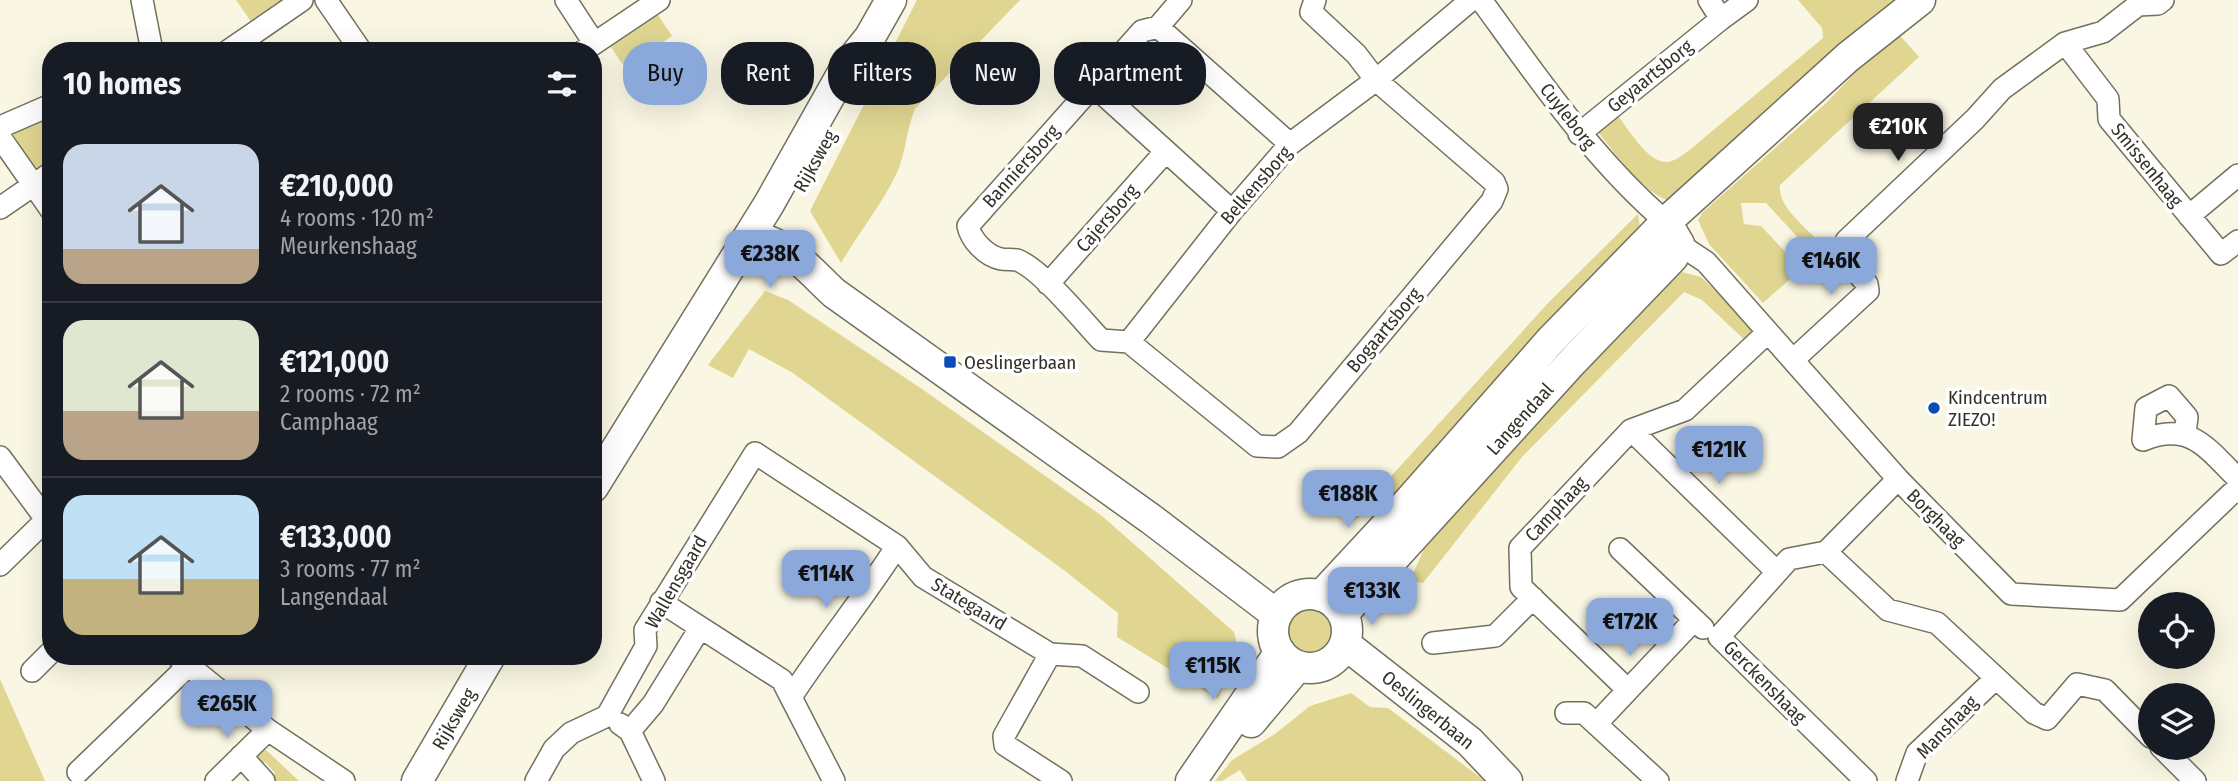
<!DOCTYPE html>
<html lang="en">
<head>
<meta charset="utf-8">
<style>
  :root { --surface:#171b24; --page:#242831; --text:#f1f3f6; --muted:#9ea1a6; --line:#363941; --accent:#8aa8da }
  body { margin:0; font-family:"Fira Sans Condensed",sans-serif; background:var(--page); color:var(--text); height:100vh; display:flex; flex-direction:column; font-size:26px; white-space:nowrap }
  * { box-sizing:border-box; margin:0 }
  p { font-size:23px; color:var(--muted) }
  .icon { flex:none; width:38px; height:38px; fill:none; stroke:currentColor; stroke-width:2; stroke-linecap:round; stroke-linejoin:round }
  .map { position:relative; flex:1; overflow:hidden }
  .details { position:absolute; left:42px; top:42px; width:560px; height:623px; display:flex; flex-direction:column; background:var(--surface); border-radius:28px; box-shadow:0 7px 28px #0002 }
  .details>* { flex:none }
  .banner { position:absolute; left:623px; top:42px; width:665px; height:63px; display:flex; gap:14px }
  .buttons { position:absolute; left:2138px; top:592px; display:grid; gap:14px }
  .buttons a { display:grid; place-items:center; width:77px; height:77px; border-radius:50%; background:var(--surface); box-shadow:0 7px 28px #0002; font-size:35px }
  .price { position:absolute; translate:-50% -60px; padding:0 16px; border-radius:14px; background:var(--accent); color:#111; font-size:23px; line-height:46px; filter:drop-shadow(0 2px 4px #0008) }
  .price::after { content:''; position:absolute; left:50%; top:42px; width:21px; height:16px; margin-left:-10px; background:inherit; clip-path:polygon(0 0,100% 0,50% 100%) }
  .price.on { background:#222; color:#fff }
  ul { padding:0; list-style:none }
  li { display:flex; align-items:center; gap:21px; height:175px; padding:0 21px }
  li+li { border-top:2px solid var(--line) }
  li span { display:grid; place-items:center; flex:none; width:196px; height:140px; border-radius:21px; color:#555 }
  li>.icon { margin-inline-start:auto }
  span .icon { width:84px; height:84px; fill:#fffc; stroke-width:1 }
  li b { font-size:30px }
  h2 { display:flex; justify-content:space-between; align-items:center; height:84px; padding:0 21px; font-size:30px }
  .chip { padding:0 24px; border-radius:28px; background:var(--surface); box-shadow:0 7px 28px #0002; font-size:24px; line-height:63px }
  .chip.on { background:var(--accent); color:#111 }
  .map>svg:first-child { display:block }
  .green { fill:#e0d692 }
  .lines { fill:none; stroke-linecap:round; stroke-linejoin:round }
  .street-casing { stroke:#72705f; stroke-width:24 }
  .secondary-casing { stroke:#72705f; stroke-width:33 }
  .street { stroke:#fff; stroke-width:21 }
  .secondary { stroke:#fff; stroke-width:30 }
  .poi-dot { fill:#0c4cb7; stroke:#fff; stroke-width:2.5 }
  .labels { text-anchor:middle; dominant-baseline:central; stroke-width:7; stroke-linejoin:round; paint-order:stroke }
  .street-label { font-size:19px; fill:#33322a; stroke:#fff }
  .poi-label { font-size:19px; fill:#33322a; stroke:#fff; text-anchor:start }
</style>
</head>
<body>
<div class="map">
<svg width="2238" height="781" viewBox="0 0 2238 781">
  <rect width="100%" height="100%" fill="#f9f6e3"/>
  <path class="green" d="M 236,0 L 292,0 L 254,26 Z
    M 917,0 L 1020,0 L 915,109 C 907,128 906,149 899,168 C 884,202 860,231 841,263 L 810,211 Z
    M 1798,0 L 1906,0 L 1673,201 C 1650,201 1609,146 1595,128 L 1616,113 C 1627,127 1648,164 1668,162 C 1676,161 1685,153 1692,148 L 1823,38 L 1822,28 Z
    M 658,15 L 672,36 L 625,68 L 611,47 Z
    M 1896,31 L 1919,57 L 1780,185 C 1777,207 1807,228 1821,244 L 1812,248 L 1803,243 L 1766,203 L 1741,203 L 1744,224 L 1761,226 L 1790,257 L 1809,262 L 1763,303 L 1709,244 L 1698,220 L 1703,212 L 1825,104 Z
    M 51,115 L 51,161 L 36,171 L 11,131 Z
    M 1638,214 L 1640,227 L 1403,487 L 1346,526 L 1549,302 Z
    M 1682,272 L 1701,277 L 1757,331 L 1748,343 L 1702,300 L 1684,292 L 1522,457 L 1423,583 L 1410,581 L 1427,542 L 1470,487 L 1670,278 Z
    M 765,291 L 788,300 L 922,389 L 1102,516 L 1234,632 L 1238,648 L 1218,699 L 1117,637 L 1118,613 L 1065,571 L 793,373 L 749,349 L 733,378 L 708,365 Z
    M1281 631a28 28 0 1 1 56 0a28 28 0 1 1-56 0Z
    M 0,679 L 45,781 L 0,781 Z
    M 1351,693 L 1370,707 L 1388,708 L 1485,781 L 1247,781 L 1240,770 L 1222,781 L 1215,781 L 1232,760 L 1275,734 L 1310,706 Z
    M 265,749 L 299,781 L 275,781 L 271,778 L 275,773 L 265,762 L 261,766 L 256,758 Z"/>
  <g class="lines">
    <g class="street-casing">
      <path id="street" d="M 142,0 L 152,51
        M 326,0 L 361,51
        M 566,0 L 594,43
        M 1481,0 C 1538,78 1592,158 1666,222
        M 1721,19 L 1747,0
        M 1158,27 L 1181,0
        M 2065,43 L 2108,99 L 2109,119 L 2221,254 L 2238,241
        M 228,51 L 302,0
        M 583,51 L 659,0
        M 1094,86 L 1232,211
        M 0,127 L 51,105
        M 1579,134 L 1721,19 L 1709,0
        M 0,137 L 51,210
        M 0,208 L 51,173
        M 2189,216 L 2238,175
        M 1679,244 L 1706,262 L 1898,479 L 2011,594 L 2120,600 L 2232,493 L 2238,492
        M 1048,284 L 1166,151
        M 1129,342 L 1257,446 L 1278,447 L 1298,433 L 1492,201 L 1497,189 L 1494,182 L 1376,80 L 1356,54 L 1311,12 L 1315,0
        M 1129,342 L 1101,340 C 1083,321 1040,268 1017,260 C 1012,259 1006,260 1001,259 C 986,256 971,240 968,226 L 1142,31 L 1158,27 L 1290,144
        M 1129,342 L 1232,211 L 1290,144 L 1376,80 L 1471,0
        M 1793,360 L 1868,291 L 1867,284 L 1843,257 L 1846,241 L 1975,119 L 2002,89 L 2065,43 L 2103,32 L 2138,5 L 2158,4 L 2163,0
        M 1631,430 L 1777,572
        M 2185,433 L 2187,417 L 2169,396 L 2146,408 L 2143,440 C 2190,421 2207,448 2238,479
        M 0,457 L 51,526
        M 1620,549 L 1703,628
        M 1826,552 L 1888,610 L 1937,623 L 2034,713 L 2047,719 L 2077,684 L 2105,690 L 2151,737
        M 0,565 L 46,520
        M 661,602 L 782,680 L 834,781
        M 1433,643 L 1495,636 L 1533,598
        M 1050,654 L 1004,736 L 1005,745 L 1061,781
        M 177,656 L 268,730 L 344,781
        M 32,671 L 51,652
        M 1628,690 L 1521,587 L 1520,548 L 1631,430 L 1685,410 L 1768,332
        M 791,697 C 825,645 863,599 897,546
        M 1566,713 L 1584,713 L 1658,781
        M 620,724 L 630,731 L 654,781
        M 1596,724 L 1694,620
        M 630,731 L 653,704 L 700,628
        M 2161,747 L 2195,781
        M 241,756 L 264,781
        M 78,772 L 188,666
        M 216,781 L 268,730
        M 536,781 L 554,749 L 571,733 L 607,716 L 646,646 L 645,630 L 755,453 L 897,546 L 923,577 L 1050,654 L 1082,656 L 1138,692
        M 1866,781 L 1719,637 L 1789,559 L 1826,552 L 1898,479
        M 1907,781 L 1917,753 L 1995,679"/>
    </g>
    <g class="secondary-casing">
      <path id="secondary" d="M 749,236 C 788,242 806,267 834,293 L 1151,519 L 1277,615
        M 593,487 L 769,204 L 846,67 L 870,37 L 891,0
        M1273 631a37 37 0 1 1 74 0a37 37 0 1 1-74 0Z
        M 1321,596 L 1410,500 L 1551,340 L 1666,222 L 1848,57 L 1920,0
        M 1343,614 L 1573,361 L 1673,257 L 1679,244 L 1666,222
        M 1345,644 L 1470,742 L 1507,781
        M 1251,722 L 1298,666
        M 417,781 L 490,656
        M 1191,781 L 1280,652"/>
    </g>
    <use href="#street" class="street"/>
    <use href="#secondary" class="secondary"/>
  </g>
  <g class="poi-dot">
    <rect x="943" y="355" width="14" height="14" rx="3.5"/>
    <circle cx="1934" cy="408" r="7"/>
  </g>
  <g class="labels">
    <g class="street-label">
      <text transform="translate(1650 76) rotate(-39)">Geyaartsborg</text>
      <text transform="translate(1568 116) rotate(52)">Cuyleborg</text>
      <text transform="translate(815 161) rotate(-61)">Rijksweg</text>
      <text transform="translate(2147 165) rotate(51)">Smissenhaag</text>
      <text transform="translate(1021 166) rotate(-48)">Banniersborg</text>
      <text transform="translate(1256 185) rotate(-49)">Belkensborg</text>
      <text transform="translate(1107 218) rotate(-49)">Cajersborg</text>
      <text transform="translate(1384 330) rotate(-50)">Bogaartsborg</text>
      <text transform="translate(1520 419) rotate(-48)">Langendaal</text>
      <text transform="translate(1556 509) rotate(-47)">Camphaag</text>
      <text transform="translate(1936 518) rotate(45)">Borghaag</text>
      <text transform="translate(676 582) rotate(-60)">Wallensgaard</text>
      <text transform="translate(969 604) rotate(31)">Stategaard</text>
      <text transform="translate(1765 682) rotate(45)">Gerckenshaag</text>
      <text transform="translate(1428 710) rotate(39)">Oeslingerbaan</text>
      <text transform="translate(454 719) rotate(-60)">Rijksweg</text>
      <text transform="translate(1947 727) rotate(-46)">Manshaag</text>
    </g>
    <g class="poi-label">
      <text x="964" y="362">Oeslingerbaan</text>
      <text x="1948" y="397">Kindcentrum<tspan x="1948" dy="22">ZIEZO!</tspan></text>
    </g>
  </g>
</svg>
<div class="buttons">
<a><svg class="icon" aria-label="locate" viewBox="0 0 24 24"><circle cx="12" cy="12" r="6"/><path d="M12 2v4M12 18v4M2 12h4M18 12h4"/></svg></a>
<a><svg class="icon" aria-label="layers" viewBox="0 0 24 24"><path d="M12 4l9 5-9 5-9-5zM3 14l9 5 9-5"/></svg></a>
</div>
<b class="price on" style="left:1898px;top:163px">€210K</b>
<b class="price" style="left:770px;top:290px">€238K</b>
<b class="price" style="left:1831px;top:297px">€146K</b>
<b class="price" style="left:1719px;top:486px">€121K</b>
<b class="price" style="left:1348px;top:530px">€188K</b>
<b class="price" style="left:826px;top:610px">€114K</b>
<b class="price" style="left:1372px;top:627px">€133K</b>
<b class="price" style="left:1630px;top:658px">€172K</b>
<b class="price" style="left:1213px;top:702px">€115K</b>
<b class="price" style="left:227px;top:740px">€265K</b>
<div class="banner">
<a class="chip on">Buy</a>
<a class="chip">Rent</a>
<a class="chip">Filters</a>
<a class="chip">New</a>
<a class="chip">Apartment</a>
</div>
<section class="details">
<h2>10 homes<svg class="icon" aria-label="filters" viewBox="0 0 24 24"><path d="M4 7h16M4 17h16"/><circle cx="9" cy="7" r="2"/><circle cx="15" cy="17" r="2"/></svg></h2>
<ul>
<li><span style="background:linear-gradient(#c9d6e8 75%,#b9a48a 0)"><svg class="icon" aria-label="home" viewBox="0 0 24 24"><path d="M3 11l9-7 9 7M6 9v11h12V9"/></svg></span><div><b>€210,000</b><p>4 rooms · 120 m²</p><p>Meurkenshaag</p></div></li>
<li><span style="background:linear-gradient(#dfe7d0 65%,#b9a48a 0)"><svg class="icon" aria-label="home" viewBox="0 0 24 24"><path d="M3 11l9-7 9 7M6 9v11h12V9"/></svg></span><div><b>€121,000</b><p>2 rooms · 72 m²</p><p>Camphaag</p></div></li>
<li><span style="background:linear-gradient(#bfe0f5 60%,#c2b280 0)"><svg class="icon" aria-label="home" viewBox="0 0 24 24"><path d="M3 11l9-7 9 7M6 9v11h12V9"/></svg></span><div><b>€133,000</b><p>3 rooms · 77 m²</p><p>Langendaal</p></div></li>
</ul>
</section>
</div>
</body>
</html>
